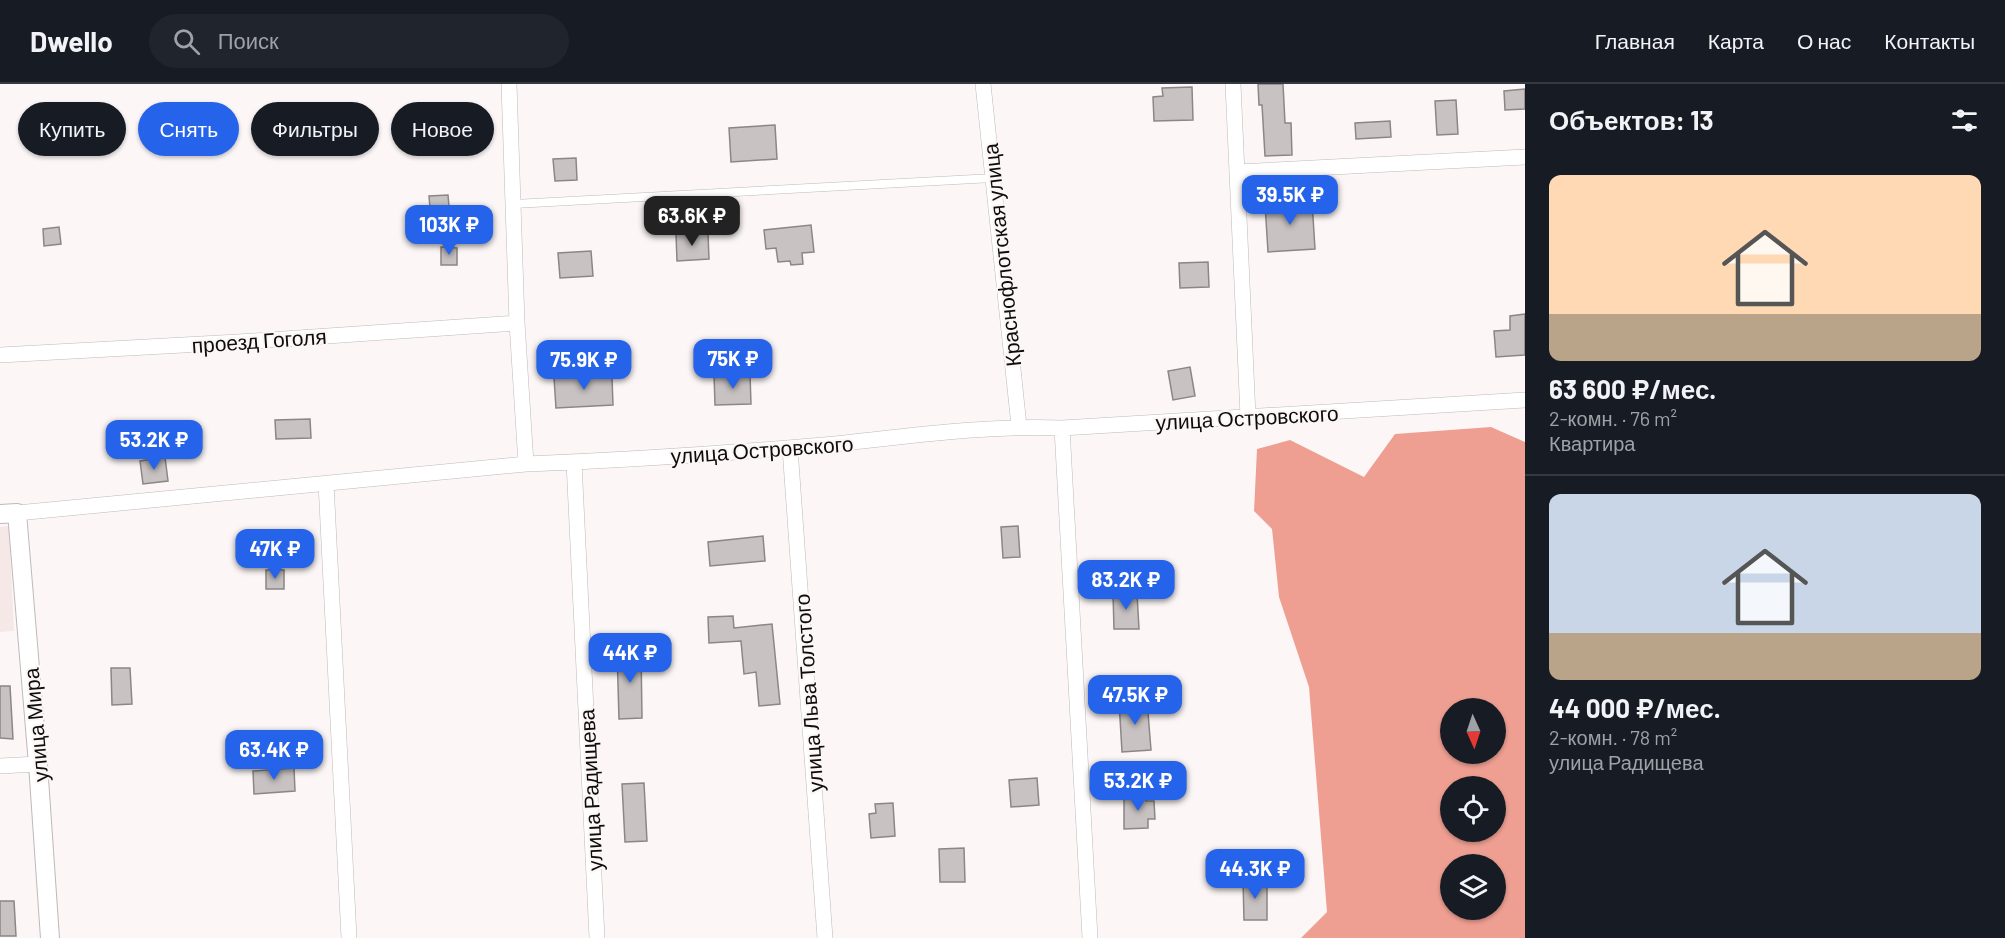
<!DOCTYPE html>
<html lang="ru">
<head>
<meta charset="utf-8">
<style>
  :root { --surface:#171b24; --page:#20242c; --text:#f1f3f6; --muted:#9ea1a6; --line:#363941; --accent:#2563eb }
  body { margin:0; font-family:Barlow,sans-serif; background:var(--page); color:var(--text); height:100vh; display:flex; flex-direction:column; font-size:22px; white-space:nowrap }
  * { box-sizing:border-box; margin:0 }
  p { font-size:20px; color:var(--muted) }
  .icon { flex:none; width:33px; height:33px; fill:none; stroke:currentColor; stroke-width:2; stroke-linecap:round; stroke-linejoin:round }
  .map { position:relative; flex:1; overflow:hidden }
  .details { display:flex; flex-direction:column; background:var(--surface); width:480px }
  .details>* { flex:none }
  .banner { position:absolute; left:18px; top:18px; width:570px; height:54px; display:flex; gap:12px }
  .needle { width:39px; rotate:177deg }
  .tools { position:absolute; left:1440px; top:614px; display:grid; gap:12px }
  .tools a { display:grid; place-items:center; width:66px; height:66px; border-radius:50%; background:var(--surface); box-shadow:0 2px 4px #0004; font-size:30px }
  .price { position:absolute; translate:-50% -51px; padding:0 14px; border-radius:12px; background:var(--accent); color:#fff; font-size:20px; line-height:39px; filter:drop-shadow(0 2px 3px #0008) }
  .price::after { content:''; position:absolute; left:50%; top:36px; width:18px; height:14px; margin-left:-9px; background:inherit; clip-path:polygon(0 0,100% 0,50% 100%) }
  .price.current { background:#222; color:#fff }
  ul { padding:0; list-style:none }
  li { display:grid; align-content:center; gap:12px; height:318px; padding:0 24px }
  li+li { border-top:2px solid var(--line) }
  li span { display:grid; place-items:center; height:186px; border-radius:12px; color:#555 }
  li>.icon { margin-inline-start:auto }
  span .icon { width:108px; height:108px; fill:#fffc; stroke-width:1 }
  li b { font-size:26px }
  h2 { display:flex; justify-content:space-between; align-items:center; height:72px; padding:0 24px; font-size:26px }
  .pill { padding:0 21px; border-radius:27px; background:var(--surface); box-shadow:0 2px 4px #0004; font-size:21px; line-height:54px }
  .pill.current { background:var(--accent); color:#fff }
  header { display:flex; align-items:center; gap:36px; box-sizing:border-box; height:84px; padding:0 30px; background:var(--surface); border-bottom:2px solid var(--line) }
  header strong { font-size:28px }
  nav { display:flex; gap:33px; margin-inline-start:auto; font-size:21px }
  .search { width:420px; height:54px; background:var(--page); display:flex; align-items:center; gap:15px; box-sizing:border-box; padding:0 21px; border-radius:33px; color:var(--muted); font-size:22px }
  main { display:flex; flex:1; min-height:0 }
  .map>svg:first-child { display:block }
  .built { fill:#f6e8e7 }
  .forest { fill:#ef9f92; fill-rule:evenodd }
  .building { fill:#c8c3c2; stroke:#8b8786; stroke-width:1.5 }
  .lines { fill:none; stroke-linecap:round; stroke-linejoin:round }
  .service-casing { stroke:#beb9b9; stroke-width:9 }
  .minor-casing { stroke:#beb9b9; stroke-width:16 }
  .tertiary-casing { stroke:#beb9b9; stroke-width:20 }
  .service { stroke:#fff; stroke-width:8 }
  .minor { stroke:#fff; stroke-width:15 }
  .tertiary { stroke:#fff; stroke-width:18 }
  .labels { text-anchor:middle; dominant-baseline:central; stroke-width:4.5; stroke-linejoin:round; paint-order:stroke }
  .street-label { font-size:21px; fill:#0e0c0c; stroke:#fcf7f6 }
</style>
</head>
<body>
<header>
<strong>Dwello</strong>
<div class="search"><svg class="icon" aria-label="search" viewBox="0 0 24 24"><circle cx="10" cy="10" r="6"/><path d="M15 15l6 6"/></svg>Поиск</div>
<nav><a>Главная</a><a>Карта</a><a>О нас</a><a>Контакты</a></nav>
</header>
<main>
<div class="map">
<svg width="1525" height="854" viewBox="0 0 1525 854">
  <rect width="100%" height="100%" fill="#fcf7f6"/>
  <path class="built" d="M 9,442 L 14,547 L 0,548 L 0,443 Z"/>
  <path class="forest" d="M 1491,343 L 1525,358 L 1525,854 L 1301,854 L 1327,828 L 1309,603 L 1279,513 L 1272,445 L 1254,427 L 1257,365 L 1290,356 L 1364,393 L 1395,350 ZM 1450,624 L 1496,624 L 1496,669 L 1450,669 ZM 1450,702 L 1496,702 L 1496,747 L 1450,747 ZM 1450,780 L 1496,780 L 1496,825 L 1450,825 Z"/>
  <path class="building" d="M 1258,0 L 1283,0 L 1285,39 L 1291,39 L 1292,71 L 1265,72 L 1262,21 L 1259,21 Z
    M 1192,3 L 1193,36 L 1154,37 L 1153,13 L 1163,12 L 1162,4 Z
    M 1525,5 L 1525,25 L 1505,26 L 1504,7 Z
    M 1456,16 L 1458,50 L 1437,51 L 1435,17 Z
    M 1390,37 L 1391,53 L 1356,55 L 1355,39 Z
    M 775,41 L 777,75 L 731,78 L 729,44 Z
    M 576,74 L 577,96 L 555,97 L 553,75 Z
    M 448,111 L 450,134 L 431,136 L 429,112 Z
    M 1312,117 L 1315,165 L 1268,168 L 1265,120 Z
    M 811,141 L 814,168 L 802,169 L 803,180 L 791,181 L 790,177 L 778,178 L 776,164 L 766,165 L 764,146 Z
    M 59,143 L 61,160 L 44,162 L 43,145 Z
    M 708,149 L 709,175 L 677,177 L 676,150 Z
    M 441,163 L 457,164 L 457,181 L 441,181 Z
    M 591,167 L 593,192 L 560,194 L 558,169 Z
    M 1208,178 L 1209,203 L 1180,204 L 1179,179 Z
    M 1525,230 L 1525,271 L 1496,273 L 1494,247 L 1510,246 L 1510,232 Z
    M 1190,283 L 1195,312 L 1173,316 L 1168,287 Z
    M 602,285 L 603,294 L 612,294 L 613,321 L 556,324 L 554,294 L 584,293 L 584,286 Z
    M 750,290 L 751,320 L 715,321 L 714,291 Z
    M 310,335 L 311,354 L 276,355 L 275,336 Z
    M 165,373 L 168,397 L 143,400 L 140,377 Z
    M 1018,442 L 1020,473 L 1003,474 L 1001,443 Z
    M 763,452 L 765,477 L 710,482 L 708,458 Z
    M 266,486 L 284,486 L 284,505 L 266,505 Z
    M 1137,509 L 1139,545 L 1114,545 L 1113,510 Z
    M 733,532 L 734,544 L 772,540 L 780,620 L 759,622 L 756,588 L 744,590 L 741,557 L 709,559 L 708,533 Z
    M 617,566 L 641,566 L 642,634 L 619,635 Z
    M 111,584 L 130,584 L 132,620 L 112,621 Z
    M 0,602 L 10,602 L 13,655 L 0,654 Z
    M 1147,616 L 1151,666 L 1122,668 L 1119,617 Z
    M 294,684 L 295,707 L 254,710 L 253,687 Z
    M 1037,694 L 1039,721 L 1011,723 L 1009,696 Z
    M 644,699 L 647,757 L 625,758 L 622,700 Z
    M 1146,710 L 1146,717 L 1154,717 L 1155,735 L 1148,735 L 1148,744 L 1124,745 L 1124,711 Z
    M 893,719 L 895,752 L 871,754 L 869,730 L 876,729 L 875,720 Z
    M 964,764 L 965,798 L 940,798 L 939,765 Z
    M 1243,796 L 1267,796 L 1267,836 L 1244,836 Z
    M 0,817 L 14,817 L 16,852 L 0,852 Z"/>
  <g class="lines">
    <g class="service-casing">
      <path id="service" d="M 514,120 L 993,94"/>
    </g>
    <g class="minor-casing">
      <path id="minor" d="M 509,0 L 517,239 L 526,380
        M 983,0 L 1019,342
        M 1233,0 L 1248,332
        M 1237,88 L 1525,73
        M 0,271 L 238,258 L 517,239
        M 1062,344 L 1090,854
        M 790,364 L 825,854
        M 574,378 L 597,854
        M 326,399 L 349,854
        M 17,429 L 526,380 C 629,376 732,369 835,360 C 910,352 986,341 1062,344 L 1525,316
        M 0,682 L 38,680"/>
    </g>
    <g class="tertiary-casing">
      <path id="tertiary" d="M 0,430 L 17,429 L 38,680 L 50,854"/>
    </g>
    <use href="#service" class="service"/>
    <use href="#minor" class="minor"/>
    <use href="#tertiary" class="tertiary"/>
  </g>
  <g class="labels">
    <g class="street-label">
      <text transform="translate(1001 171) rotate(-96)">Краснофлотская улица</text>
      <text transform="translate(259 256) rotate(-4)">проезд Гоголя</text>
      <text transform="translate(1247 333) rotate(-3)">улица Островского</text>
      <text transform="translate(762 365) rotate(-4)">улица Островского</text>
      <text transform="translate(808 609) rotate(-94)">улица Льва Толстого</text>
      <text transform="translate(35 641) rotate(-95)">улица Мира</text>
      <text transform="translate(590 706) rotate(-93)">улица Радищева</text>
    </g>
  </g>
</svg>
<div class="tools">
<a><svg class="needle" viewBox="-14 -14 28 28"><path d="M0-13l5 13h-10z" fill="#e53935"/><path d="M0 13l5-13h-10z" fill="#9ea1a6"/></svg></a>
<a><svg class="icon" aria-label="locate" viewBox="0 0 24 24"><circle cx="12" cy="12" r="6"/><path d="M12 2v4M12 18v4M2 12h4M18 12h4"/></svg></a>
<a><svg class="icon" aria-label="layers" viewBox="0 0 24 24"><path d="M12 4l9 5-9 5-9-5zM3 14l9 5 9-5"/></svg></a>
</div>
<b class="price" style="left:1290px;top:142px">39.5K ₽</b>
<b class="price current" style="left:692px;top:163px">63.6K ₽</b>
<b class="price" style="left:449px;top:172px">103K ₽</b>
<b class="price" style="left:733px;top:306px">75K ₽</b>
<b class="price" style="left:584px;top:307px">75.9K ₽</b>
<b class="price" style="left:154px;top:387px">53.2K ₽</b>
<b class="price" style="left:275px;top:496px">47K ₽</b>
<b class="price" style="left:1126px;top:527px">83.2K ₽</b>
<b class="price" style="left:630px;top:600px">44K ₽</b>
<b class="price" style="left:1135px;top:642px">47.5K ₽</b>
<b class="price" style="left:274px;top:697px">63.4K ₽</b>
<b class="price" style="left:1138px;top:728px">53.2K ₽</b>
<b class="price" style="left:1255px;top:816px">44.3K ₽</b>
<div class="banner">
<a class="pill">Купить</a>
<a class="pill current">Снять</a>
<a class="pill">Фильтры</a>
<a class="pill">Новое</a>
</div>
</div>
<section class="details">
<h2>Объектов: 13<svg class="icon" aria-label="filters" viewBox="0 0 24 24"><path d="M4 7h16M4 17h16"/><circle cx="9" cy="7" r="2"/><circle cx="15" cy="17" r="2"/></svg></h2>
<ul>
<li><span style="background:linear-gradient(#ffd9b3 75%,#b9a48a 0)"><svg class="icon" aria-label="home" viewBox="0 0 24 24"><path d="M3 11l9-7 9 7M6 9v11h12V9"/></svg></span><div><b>63 600 ₽/мес.</b><p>2-комн. · 76 m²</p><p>Квартира</p></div></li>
<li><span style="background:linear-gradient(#c9d6e8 75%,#b9a48a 0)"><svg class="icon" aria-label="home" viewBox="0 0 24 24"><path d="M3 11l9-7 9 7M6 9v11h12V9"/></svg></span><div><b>44 000 ₽/мес.</b><p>2-комн. · 78 m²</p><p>улица Радищева</p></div></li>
</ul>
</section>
</main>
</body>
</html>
